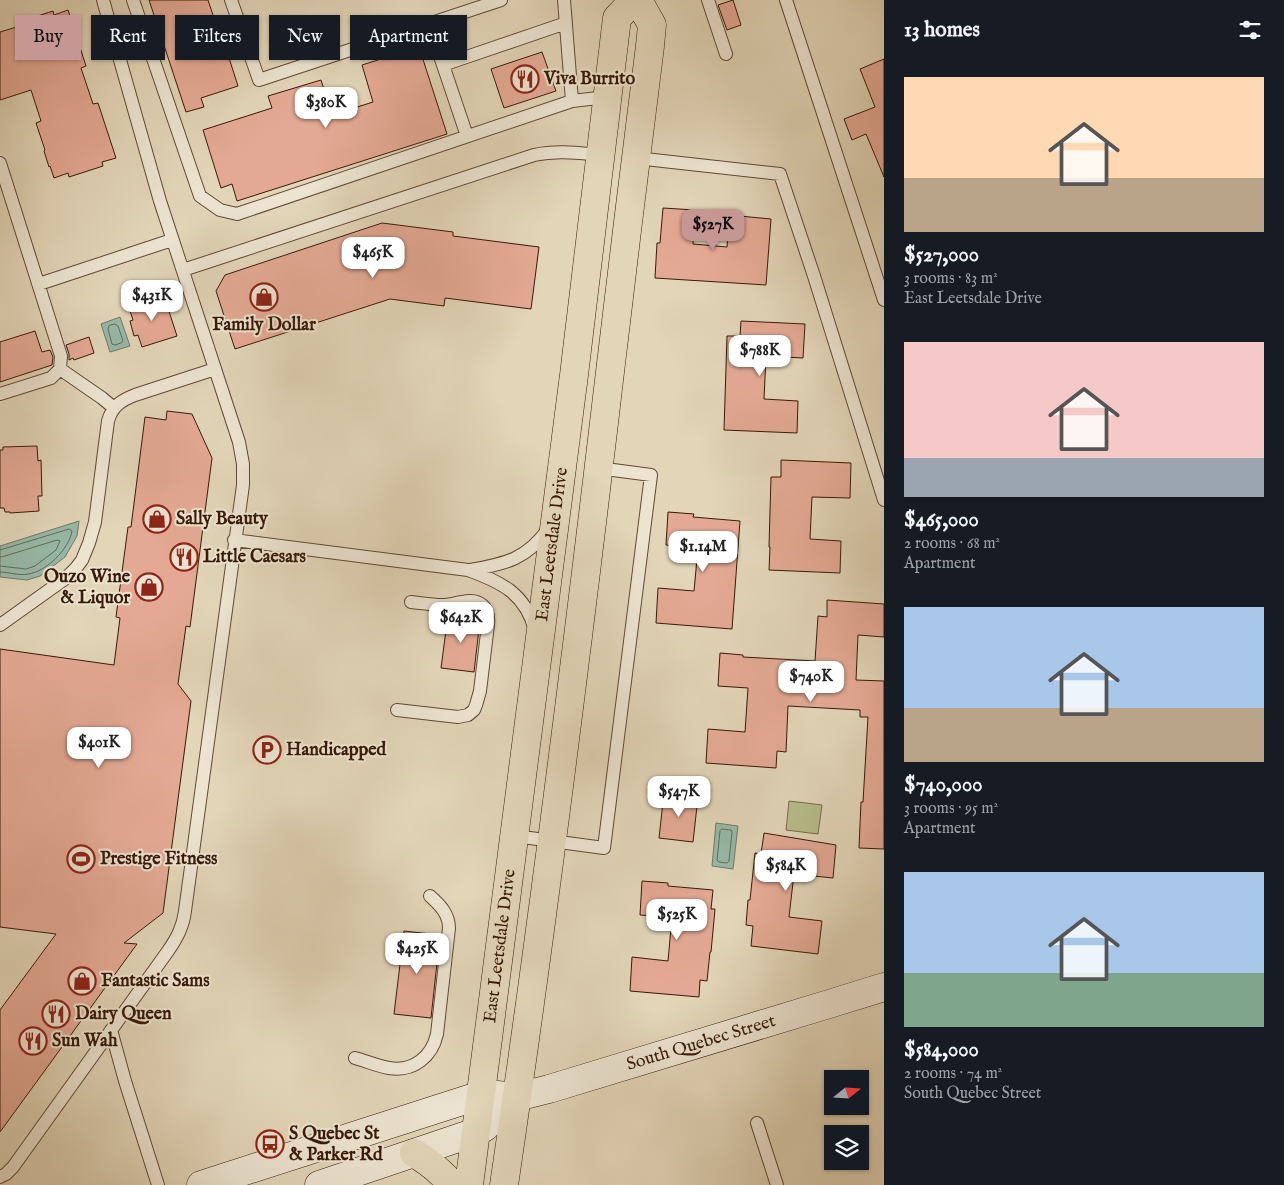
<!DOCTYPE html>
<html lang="en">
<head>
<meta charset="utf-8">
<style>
  :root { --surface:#171b24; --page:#20242c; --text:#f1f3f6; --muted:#9ea1a6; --accent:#c59692 }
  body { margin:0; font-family:"IM FELL English",serif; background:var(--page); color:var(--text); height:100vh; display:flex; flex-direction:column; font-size:19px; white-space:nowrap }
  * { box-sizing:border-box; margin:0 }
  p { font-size:16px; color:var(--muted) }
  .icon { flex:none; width:28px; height:28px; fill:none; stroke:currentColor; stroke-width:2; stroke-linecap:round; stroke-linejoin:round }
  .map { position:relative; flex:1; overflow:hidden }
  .side { display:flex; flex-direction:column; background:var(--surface); width:400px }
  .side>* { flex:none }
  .top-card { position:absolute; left:15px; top:15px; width:475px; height:45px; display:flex; gap:10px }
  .needle { width:32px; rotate:72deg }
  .controls { position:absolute; left:824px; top:1070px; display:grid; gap:10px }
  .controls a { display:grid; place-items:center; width:45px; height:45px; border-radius:0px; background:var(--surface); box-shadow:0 1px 4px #0004; font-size:25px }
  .price { position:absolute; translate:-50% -42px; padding:0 11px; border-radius:10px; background:#fff; color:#222; font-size:16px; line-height:32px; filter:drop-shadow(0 1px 2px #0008) }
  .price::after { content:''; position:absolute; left:50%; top:30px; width:15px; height:11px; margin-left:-8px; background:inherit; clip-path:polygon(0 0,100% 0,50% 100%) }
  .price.current { background:var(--accent); color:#111 }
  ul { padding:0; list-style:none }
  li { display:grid; align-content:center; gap:10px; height:265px; padding:0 20px }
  li span { display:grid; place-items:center; height:155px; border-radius:0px; color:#555 }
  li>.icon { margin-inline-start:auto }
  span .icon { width:90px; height:90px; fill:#fffc; stroke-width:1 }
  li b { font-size:21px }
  h2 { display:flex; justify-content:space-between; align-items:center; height:60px; padding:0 20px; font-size:21px }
  .chip { padding:0 18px; border-radius:0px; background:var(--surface); box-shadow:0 1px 4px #0004; font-size:18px; line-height:45px }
  .chip.current { background:var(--accent); color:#111 }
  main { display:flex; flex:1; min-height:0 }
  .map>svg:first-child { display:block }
  .green { fill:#b8bc8b; stroke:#786a4a }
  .water { fill:#96b9a8; stroke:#707968 }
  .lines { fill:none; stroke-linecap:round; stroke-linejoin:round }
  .shore { stroke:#676958; stroke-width:1 }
  .building { fill:#e4a994; stroke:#381908 }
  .lane-casing { stroke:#624834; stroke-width:14 }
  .secondary-casing { stroke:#381908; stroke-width:29 }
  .primary-casing { stroke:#381908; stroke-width:29 }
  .lane { stroke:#ece4d1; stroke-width:12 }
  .secondary { stroke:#ece4d1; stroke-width:28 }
  .primary { stroke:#e2d5b8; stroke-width:28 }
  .labels { text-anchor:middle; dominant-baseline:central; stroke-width:4; stroke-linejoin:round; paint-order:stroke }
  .poi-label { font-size:18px; font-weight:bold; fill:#381908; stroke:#ece4d1; text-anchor:start }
  .street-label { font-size:18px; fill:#381908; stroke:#ece4d1 }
</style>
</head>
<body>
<main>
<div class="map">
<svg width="884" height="1185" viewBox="0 0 884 1185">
  <rect width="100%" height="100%" fill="#e2d5b8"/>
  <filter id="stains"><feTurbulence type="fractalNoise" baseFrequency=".004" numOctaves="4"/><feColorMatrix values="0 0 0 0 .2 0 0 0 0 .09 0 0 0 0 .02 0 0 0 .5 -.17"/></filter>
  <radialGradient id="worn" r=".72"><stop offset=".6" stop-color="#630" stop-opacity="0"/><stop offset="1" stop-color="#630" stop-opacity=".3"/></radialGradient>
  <path class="green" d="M 789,801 L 822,805 L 818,834 L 786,830 Z"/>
  <path class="water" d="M 120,317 L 130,346 L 110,352 L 101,324 Z
    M 79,521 L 77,536 L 65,557 L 40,576 L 27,580 L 0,577 L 0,546 Z
    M 716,823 L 738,826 L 733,869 L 712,866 Z"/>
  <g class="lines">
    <path class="shore" d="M 115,324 L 118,326 L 123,341 L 121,343 L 115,345 L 112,344 L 108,329 L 109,326 Z
      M 0,550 L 69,529 L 72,531 C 69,549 46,572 28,574 C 19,576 9,572 0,572
      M 0,557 L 5,556 L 57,540 L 60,541 L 56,550 L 35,566 L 26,569 L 0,566
      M 722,829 L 731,830 L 732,832 L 729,861 L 727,863 L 719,862 L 717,860 L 720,831 Z"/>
  </g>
  <path class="building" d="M 149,0 L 208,0 L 219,33 L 221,33 L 238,86 L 201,98 L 204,107 L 186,112 Z
    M 733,0 L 741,25 L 727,30 L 718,5 Z
    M 68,10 L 72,22 L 73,21 L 79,38 L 77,38 L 86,66 L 81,68 L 93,104 L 98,103 L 116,158 L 102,162 L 103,166 L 69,177 L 68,173 L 54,178 L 50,166 L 49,167 L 44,151 L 45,150 L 36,123 L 41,121 L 31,90 L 0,100 L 0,32 L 20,26 L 19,22 L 53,11 L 54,15 Z
    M 419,47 L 447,134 L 237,201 L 232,184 L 221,188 L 203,130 L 272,108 L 268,96 L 321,80 L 332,115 L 373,102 L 362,65 Z
    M 542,52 L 556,91 L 504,108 L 491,69 Z
    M 884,59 L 884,177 L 866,134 L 852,140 L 844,119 L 875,107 L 860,69 Z
    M 663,208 L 695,210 L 693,244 L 727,247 L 729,215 L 771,219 L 766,285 L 655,278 L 657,243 L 660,243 Z
    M 382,223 L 453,232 L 453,236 L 539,247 L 531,309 L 445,298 L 444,306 L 390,299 L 235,349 L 216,291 L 225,275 Z
    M 164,296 L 177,336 L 142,347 L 138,335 L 134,336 L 130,321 L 133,320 L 129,308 Z
    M 741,321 L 805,324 L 803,358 L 766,356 L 764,399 L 798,401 L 797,433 L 724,430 L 727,336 L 740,336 Z
    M 35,331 L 42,352 L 50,350 L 53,357 L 52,365 L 0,382 L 0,342 Z
    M 89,337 L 94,353 L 74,360 L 73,358 L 69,360 L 69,354 L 66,345 Z
    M 167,411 L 192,414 L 212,458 L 190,627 L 186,626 L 178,684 L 191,701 L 163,913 L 124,943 L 137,944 L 0,1132 L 0,1010 L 56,934 L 0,927 L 0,649 L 114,665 L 120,618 L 116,617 L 128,527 L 131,527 L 145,417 L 166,420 Z
    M 37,446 L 38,461 L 41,460 L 42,496 L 38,496 L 39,511 L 10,513 L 10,512 L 5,512 L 4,508 L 0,508 L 0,450 L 3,450 L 3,447 Z
    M 781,460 L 851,463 L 850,498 L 812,497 L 810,539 L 841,541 L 840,573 L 769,570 L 770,547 L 769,547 L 771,477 L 781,477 Z
    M 668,512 L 694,514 L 693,517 L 740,521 L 732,629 L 656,623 L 658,588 L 694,591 L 698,548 L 666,545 Z
    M 827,600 L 884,604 L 884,637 L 858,635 L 856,680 L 884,681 L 884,849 L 859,848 L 861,802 L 863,802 L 868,717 L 860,717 L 860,710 L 788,706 L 786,752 L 777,751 L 776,768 L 706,763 L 708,729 L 745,732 L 748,688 L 718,686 L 720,653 L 743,655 L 743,657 L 815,661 L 818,616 L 827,617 Z
    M 448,615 L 480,620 L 474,672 L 441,668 Z
    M 664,793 L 698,797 L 693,842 L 659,838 Z
    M 764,833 L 836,845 L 833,878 L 794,874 L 789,917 L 822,921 L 818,954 L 751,946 L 753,926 L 746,925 L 748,900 L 750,900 L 755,853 L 761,854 Z
    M 642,881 L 668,883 L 668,886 L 713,890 L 711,909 L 715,909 L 711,952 L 710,952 L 707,981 L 700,980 L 699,997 L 630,991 L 632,957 L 668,961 L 672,917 L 640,915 Z
    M 404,931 L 440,935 L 431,1018 L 394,1014 Z"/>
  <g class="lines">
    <g class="lane-casing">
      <path id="lane" d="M 133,0 L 200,196 L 220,210 L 237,214 L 572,101 L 607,97
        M 231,0 L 259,80 L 501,0
        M 564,0 L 572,101
        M 708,0 L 726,54
        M 786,0 L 884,300
        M 429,24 L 443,65 L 566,23
        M 443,65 L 467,136
        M 636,158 L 780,174 L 814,276 L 884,500
        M 0,163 L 61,356 L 60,369 L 51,378 L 0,394
        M 183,270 L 534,155 C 557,150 578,153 601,155
        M 39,284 L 172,240
        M 60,369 L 102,398 L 114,408
        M 234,540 L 468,570 C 501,582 525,593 535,630
        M 470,570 C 506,564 527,559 549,528
        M 0,625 L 66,578 L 76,568 L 82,560 L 89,543 L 95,522 L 108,421 C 112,406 122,400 135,395 L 215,369
        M 397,710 L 458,717 L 468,715 L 474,710 L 476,705 L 480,691 L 488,625 C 490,607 480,598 462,602 C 455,603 449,605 442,605 C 432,605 421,603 411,602
        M 515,836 L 604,848 L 651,475 L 598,468
        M 111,1030 L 125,1081 L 158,1185
        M 355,1058 C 366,1061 377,1066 389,1068 C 413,1072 432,1057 437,1034 L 449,928 C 449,914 440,905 430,896
        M 757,1123 L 777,1185
        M 0,1177 L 6,1174 L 13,1167 L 168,951 C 177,938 183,927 185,911 L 243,485 L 243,464 L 239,442 L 160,201 L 103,0"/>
    </g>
    <g class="secondary-casing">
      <g id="secondary">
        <path id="s1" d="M 201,1185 L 481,1095 L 497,1095 L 517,1097 L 549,1089 L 829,1004 L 884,987"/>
        <path d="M 319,1185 L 476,1132 L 485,1127 L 517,1097"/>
      </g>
    </g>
    <g class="primary-casing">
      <g id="primary">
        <path d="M 414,1153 C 429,1162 441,1171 452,1185"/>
        <path id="s2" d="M 469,1185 L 574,375 L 617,18 L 634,0"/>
        <path d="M 504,1185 C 544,915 578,644 610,372 C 623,263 636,155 650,46 L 652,25 L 638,0"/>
      </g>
    </g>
    <use href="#lane" class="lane"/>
    <use href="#secondary" class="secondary"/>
    <use href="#primary" class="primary"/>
  </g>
  <defs>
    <g id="restaurant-ring" transform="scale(1.4375)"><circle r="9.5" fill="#ece4d1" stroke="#8f2418" stroke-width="1.5"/><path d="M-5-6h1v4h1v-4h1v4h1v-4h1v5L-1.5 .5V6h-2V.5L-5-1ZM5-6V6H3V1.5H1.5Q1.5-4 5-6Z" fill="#8f2418"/></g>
    <g id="shop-ring" transform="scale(1.4375)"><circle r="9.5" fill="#ece4d1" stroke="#8f2418" stroke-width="1.5"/><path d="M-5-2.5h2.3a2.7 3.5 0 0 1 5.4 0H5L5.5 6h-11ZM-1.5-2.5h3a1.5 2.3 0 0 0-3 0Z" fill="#8f2418"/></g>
    <g id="parking-ring" transform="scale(1.4375)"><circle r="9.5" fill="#ece4d1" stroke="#8f2418" stroke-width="1.5"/><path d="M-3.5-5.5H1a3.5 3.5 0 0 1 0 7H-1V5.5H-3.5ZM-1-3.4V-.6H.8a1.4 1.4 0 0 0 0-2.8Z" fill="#8f2418"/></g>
    <g id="stadium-ring" transform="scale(1.4375)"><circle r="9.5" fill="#ece4d1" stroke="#8f2418" stroke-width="1.5"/><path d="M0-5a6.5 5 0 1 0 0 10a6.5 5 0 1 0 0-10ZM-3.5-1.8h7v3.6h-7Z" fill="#8f2418"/></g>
    <g id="bus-ring" transform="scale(1.4375)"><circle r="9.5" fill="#ece4d1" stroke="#8f2418" stroke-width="1.5"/><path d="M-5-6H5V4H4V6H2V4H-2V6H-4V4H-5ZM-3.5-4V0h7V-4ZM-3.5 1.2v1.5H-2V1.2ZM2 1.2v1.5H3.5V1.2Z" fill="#8f2418"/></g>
  </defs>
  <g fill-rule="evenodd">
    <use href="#restaurant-ring" x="525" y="79"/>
    <use href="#shop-ring" x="264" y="297"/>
    <use href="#shop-ring" x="157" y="519"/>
    <use href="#restaurant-ring" x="184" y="557"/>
    <use href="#shop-ring" x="149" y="587"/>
    <use href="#parking-ring" x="267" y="750"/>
    <use href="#stadium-ring" x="81" y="859"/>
    <use href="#shop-ring" x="82" y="981"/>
    <use href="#restaurant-ring" x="56" y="1014"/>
    <use href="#restaurant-ring" x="33" y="1041"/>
    <use href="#bus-ring" x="270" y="1144"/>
  </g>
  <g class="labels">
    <g class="poi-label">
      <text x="544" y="79">Viva Burrito</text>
      <text x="264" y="325" text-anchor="middle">Family Dollar</text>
      <text x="176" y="519">Sally Beauty</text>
      <text x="203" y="557">Little Caesars</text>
      <text x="130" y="577" text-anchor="end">Ouzo Wine<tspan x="130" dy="21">&amp; Liquor</tspan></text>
      <text x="286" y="750">Handicapped</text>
      <text x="100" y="859">Prestige Fitness</text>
      <text x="101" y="981">Fantastic Sams</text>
      <text x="75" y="1014">Dairy Queen</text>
      <text x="52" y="1041">Sun Wah</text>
      <text x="289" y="1134">S Quebec St<tspan x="289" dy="21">&amp; Parker Rd</tspan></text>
    </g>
    <g class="street-label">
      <text stroke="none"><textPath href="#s2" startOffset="646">East Leetsdale Drive</textPath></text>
      <text stroke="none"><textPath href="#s2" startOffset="241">East Leetsdale Drive</textPath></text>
      <text stroke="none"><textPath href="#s1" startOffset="522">South Quebec Street</textPath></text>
    </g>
  </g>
  <rect width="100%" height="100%" filter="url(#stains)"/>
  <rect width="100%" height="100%" fill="url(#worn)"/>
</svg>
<div class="controls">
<a><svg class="needle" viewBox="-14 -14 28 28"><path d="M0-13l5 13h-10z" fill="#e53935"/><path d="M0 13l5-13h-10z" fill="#9ea1a6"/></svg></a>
<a><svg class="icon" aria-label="layers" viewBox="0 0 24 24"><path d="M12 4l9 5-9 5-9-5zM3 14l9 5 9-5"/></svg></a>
</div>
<b class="price" style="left:326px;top:129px">$380K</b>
<b class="price current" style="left:713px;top:251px">$527K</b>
<b class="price" style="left:373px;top:279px">$465K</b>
<b class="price" style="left:152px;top:322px">$431K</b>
<b class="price" style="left:760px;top:377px">$788K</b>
<b class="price" style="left:703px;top:573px">$1.14M</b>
<b class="price" style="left:461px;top:644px">$642K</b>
<b class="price" style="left:811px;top:703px">$740K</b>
<b class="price" style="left:99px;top:769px">$401K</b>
<b class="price" style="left:679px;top:818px">$547K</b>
<b class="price" style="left:786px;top:892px">$584K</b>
<b class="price" style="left:677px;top:941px">$525K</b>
<b class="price" style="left:417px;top:975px">$425K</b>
<div class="top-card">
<a class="chip current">Buy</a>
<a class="chip">Rent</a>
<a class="chip">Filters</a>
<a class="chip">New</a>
<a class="chip">Apartment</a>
</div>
</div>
<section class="side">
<h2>13 homes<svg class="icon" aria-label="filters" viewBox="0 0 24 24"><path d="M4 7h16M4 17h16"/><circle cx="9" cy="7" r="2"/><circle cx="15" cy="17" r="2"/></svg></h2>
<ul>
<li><span style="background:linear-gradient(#ffd9b3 65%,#b9a48a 0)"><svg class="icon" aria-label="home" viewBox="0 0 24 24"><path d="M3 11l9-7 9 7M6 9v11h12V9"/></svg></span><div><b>$527,000</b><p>3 rooms · 83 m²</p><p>East Leetsdale Drive</p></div></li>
<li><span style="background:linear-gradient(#f6c9c9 75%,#9aa5b1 0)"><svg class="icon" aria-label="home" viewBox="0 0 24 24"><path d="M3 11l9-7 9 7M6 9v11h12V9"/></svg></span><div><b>$465,000</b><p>2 rooms · 68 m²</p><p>Apartment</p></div></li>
<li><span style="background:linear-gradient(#a9c7e8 65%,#b9a48a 0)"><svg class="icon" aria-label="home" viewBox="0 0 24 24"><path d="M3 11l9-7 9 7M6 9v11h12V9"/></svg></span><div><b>$740,000</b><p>3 rooms · 95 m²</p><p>Apartment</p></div></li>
<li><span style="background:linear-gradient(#a9c7e8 65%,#7fa58c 0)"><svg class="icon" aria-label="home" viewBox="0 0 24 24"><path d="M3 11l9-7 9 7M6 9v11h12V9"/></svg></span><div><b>$584,000</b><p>2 rooms · 74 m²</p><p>South Quebec Street</p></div></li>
</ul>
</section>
</main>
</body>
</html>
